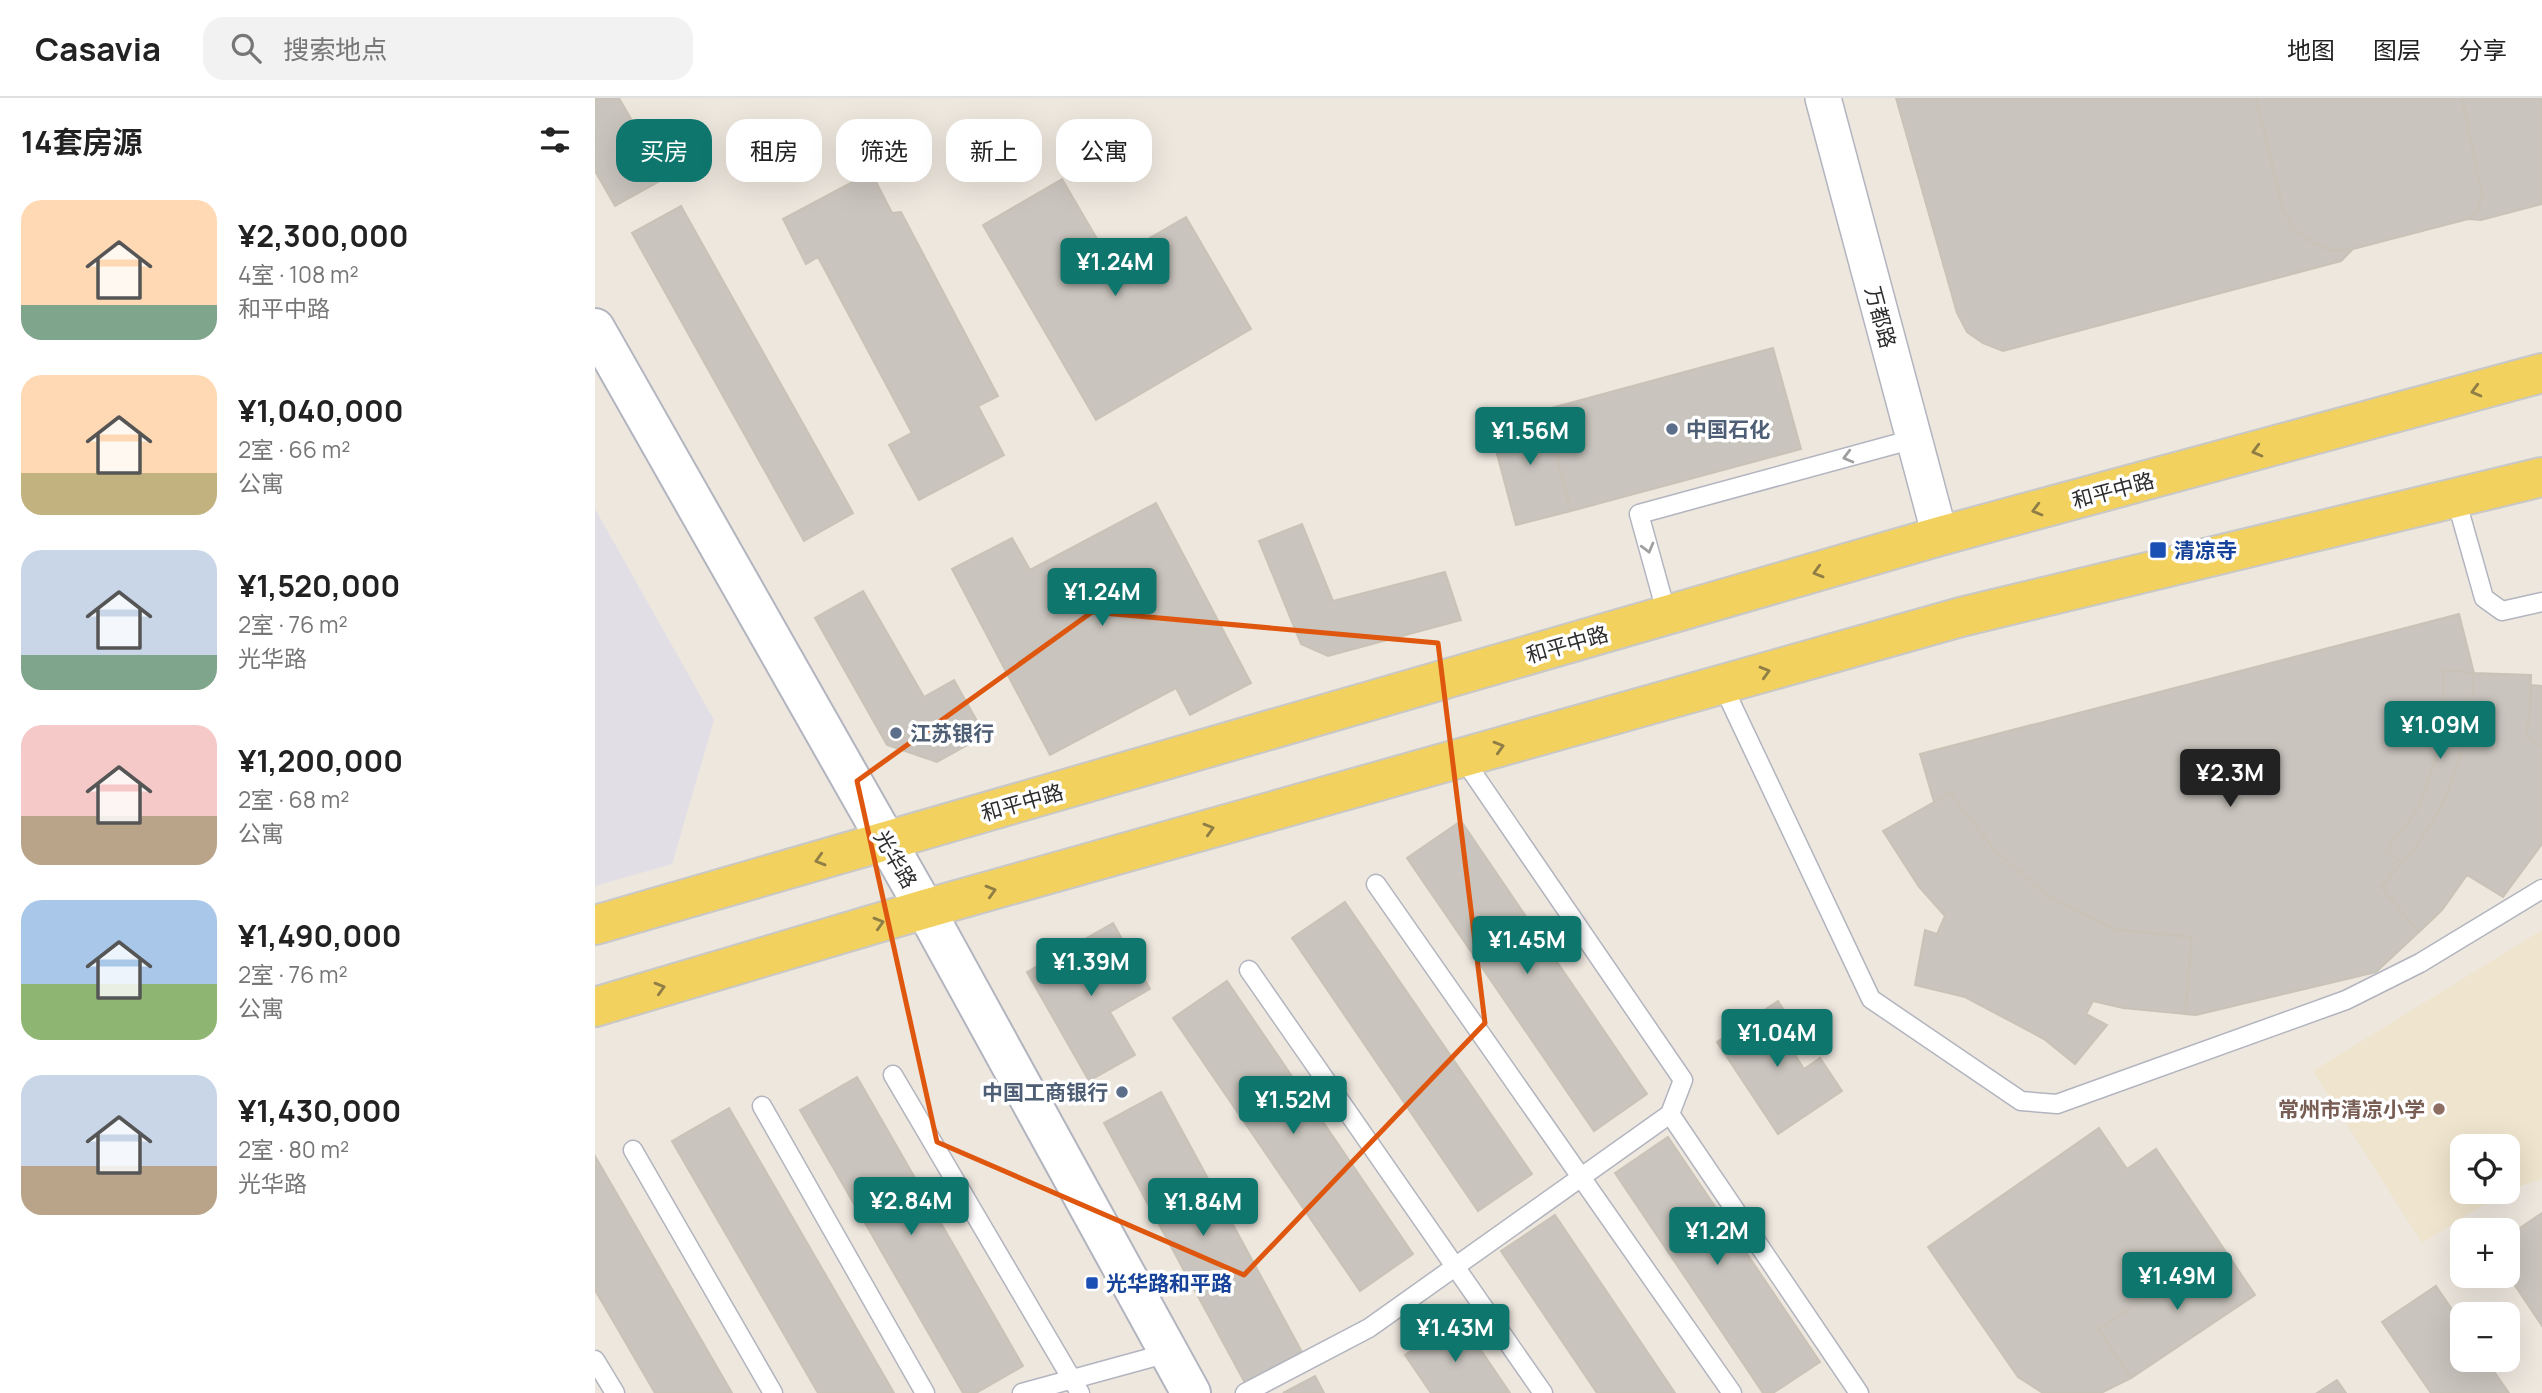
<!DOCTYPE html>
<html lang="zh">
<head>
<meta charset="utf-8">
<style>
  :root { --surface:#fff; --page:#f2f2f2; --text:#222; --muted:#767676; --line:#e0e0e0; --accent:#0f766e }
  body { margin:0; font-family:Manrope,"Noto Sans SC",sans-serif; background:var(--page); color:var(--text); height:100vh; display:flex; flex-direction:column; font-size:26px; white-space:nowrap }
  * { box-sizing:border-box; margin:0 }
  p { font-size:23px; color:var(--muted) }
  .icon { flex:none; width:38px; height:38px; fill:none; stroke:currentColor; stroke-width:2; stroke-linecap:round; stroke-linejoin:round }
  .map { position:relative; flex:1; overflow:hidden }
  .details { display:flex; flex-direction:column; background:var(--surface); width:595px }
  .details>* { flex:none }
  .guide { position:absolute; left:21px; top:21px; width:665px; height:63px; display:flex; gap:14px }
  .fabs { position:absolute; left:1855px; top:1036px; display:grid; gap:14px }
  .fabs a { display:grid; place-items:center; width:70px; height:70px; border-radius:14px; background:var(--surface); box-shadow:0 7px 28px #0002; font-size:35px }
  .price { position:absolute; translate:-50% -60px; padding:0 16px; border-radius:7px; background:var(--accent); color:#fff; font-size:23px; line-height:46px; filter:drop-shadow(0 2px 4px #0008) }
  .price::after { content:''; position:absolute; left:50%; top:42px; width:21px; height:16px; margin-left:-10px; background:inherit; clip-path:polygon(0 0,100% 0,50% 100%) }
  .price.selected { background:#222; color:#fff }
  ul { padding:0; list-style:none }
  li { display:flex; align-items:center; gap:21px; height:175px; padding:0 21px }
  li span { display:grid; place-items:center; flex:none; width:196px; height:140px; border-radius:21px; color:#555 }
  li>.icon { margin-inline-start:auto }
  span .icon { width:84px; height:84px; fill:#fffc; stroke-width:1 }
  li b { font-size:30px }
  h2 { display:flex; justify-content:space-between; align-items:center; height:84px; padding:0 21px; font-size:30px }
  .tag { padding:0 24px; border-radius:21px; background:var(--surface); box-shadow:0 7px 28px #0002; font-size:24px; line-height:63px }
  .tag.selected { background:var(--accent); color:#fff }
  header { display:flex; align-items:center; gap:42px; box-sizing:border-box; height:98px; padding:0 35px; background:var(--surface); border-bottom:2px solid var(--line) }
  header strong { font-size:33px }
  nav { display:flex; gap:38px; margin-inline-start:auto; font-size:24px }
  .search { width:490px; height:63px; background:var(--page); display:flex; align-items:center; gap:18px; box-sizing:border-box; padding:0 24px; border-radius:21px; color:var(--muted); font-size:26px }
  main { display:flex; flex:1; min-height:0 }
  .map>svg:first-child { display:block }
  .industrial { fill:#e1dee6 }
  .education { fill:#efe4cd }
  .building { fill:#c9c4bd; stroke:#c9c3b7; stroke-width:2 }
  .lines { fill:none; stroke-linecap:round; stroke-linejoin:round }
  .lane-casing { stroke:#b2b4bf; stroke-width:21 }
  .street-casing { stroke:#b2b4bf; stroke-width:38 }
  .secondary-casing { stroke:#b2b4bf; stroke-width:42 }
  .primary-casing { stroke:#c8c8c8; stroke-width:42 }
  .lane { stroke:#fff; stroke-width:18 }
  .street { stroke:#fff; stroke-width:35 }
  .secondary { stroke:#fff; stroke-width:38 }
  .primary { stroke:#f2d15e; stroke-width:38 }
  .oneway { stroke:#8f7e45 }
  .oneway2 { stroke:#a0a0a0 }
  .marked { fill:none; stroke:#df570e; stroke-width:5; stroke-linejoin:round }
  .service-dot { fill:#5c6f8a; stroke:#fff; stroke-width:2.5 }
  .transit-dot { fill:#1a4fb4; stroke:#fff; stroke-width:2.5 }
  .education-dot { fill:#8d6e63; stroke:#fff; stroke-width:2.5 }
  .labels { text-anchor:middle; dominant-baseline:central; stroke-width:7; stroke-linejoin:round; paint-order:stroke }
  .street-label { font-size:21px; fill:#2c2c2c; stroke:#fff }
  .service-label { font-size:21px; font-weight:bold; fill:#4e5e75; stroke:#fff; text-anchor:start }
  .transit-label { font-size:21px; font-weight:bold; fill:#164399; stroke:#fff; text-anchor:start }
  .education-label { font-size:21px; font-weight:bold; fill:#785e54; stroke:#fff; text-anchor:end }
</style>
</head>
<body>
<header>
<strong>Casavia</strong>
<div class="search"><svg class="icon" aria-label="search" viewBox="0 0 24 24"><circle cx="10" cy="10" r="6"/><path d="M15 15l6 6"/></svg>搜索地点</div>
<nav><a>地图</a><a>图层</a><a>分享</a></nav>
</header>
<main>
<section class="details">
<h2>14套房源<svg class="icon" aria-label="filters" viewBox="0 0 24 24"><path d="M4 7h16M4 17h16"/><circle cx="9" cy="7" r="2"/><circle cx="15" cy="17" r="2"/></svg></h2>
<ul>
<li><span style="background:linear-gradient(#ffd9b3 75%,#7fa58c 0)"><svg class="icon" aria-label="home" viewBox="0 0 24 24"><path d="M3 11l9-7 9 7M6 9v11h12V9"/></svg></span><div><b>¥2,300,000</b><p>4室 · 108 m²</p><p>和平中路</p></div></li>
<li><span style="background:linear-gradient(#ffd9b3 70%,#c2b280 0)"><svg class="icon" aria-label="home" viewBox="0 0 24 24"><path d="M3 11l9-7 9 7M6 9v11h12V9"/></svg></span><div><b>¥1,040,000</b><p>2室 · 66 m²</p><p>公寓</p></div></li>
<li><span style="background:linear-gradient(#c9d6e8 75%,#7fa58c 0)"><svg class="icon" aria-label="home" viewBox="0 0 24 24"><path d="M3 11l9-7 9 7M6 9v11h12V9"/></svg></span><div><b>¥1,520,000</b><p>2室 · 76 m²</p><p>光华路</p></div></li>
<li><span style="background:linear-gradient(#f6c9c9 65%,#b9a48a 0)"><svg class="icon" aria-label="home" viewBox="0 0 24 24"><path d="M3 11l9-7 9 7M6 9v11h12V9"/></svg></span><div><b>¥1,200,000</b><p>2室 · 68 m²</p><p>公寓</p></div></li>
<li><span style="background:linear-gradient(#a9c7e8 60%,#8fb573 0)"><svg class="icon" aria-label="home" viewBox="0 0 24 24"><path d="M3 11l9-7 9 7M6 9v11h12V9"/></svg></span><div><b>¥1,490,000</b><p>2室 · 76 m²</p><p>公寓</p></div></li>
<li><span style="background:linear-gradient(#c9d6e8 65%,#b9a48a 0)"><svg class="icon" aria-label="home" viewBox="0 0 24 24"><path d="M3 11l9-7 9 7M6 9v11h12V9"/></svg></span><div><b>¥1,430,000</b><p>2室 · 80 m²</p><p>光华路</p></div></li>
</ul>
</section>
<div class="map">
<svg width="1947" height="1295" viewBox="0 0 1947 1295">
  <rect width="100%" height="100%" fill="#eee7de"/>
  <path class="industrial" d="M 0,411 L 119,622 L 77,766 L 0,788 Z"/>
  <path class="education" d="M 1947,832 L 1947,1081 L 1913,1092 L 1913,1048 L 1867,1048 L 1867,1094 L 1909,1094 L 1827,1145 L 1718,973 Z"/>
  <path class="building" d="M 0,0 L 24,0 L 70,80 L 20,108 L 0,73 Z
    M 1301,0 L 1947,0 L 1947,106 L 1886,122 L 1873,121 L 1758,151 L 1746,163 L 1408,253 L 1388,245 L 1372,234 L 1362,215 Z
    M 1661,0 L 1867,0 L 1887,98 L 1883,113 L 1873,121 L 1758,151 L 1737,153 L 1717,145 L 1698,129 L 1688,111 Z
    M 276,74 L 297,115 L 306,114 L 403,298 L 383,308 L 409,357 L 324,402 L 294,347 L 317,335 L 223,159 L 211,166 L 188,121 Z
    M 467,81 L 515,163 L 591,119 L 656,231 L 501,322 L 388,127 Z
    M 86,108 L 258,415 L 209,443 L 37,135 Z
    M 1178,250 L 1206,351 L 976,413 L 949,312 Z
    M 949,312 L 976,413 L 921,427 L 894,326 Z
    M 561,405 L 656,585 L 595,617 L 581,590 L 455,657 L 357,471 L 417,440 L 435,472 Z
    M 707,426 L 738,503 L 850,474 L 866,522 L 733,558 L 706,546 L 664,443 Z
    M 268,493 L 329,599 L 359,582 L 390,637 L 342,664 L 292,647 L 220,520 Z
    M 1864,516 L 1879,575 L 1848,572 L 1848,620 L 1838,670 L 1823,711 L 1792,751 L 1807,765 L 1786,789 L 1824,834 L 1781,874 L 1601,917 L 1590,916 L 1597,839 L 1522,832 L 1453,799 L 1398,750 L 1355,695 L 1339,704 L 1325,656 Z
    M 1848,572 L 1879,575 L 1876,609 L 1865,659 L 1847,707 L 1819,752 L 1807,765 L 1792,751 L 1823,711 L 1838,670 L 1848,620 Z
    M 1879,575 L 1936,577 L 1935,613 L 1931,638 L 1943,648 L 1947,645 L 1947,746 L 1908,799 L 1872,777 L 1847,812 L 1824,834 L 1786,789 L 1819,752 L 1847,707 L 1865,659 L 1876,609 Z
    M 1936,587 L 1947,588 L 1947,645 L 1943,648 L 1931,638 L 1935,613 Z
    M 1355,695 L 1398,750 L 1453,799 L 1522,832 L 1597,839 L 1590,916 L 1528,910 L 1498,903 L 1491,916 L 1512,927 L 1480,966 L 1449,941 L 1370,899 L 1320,887 L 1330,832 L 1342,836 L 1350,818 L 1324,789 L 1288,733 Z
    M 866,723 L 1052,996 L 999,1033 L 812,760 Z
    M 750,804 L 937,1076 L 883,1113 L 697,840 Z
    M 518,825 L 555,891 L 515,914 L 540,957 L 494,983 L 432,874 Z
    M 632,883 L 818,1156 L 765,1193 L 578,920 Z
    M 1183,903 L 1201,931 L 1189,939 L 1209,971 L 1225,960 L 1247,993 L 1183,1036 L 1122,944 Z
    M 262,979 L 428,1268 L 381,1295 L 368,1295 L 205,1012 Z
    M 566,994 L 707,1254 L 650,1285 L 509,1025 Z
    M 134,1010 L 299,1295 L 223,1295 L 77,1043 Z
    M 1504,1030 L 1532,1071 L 1561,1051 L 1627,1148 L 1504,1231 L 1536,1280 L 1506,1295 L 1448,1295 L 1423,1279 L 1333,1149 Z
    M 1073,1039 L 1225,1264 L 1178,1295 L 1168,1295 L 1020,1075 Z
    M 0,1058 L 137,1295 L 60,1295 L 0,1192 Z
    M 1947,1115 L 1947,1228 L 1913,1177 L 1913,1138 Z
    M 960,1117 L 1080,1295 L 1002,1295 L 906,1153 Z
    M 1627,1148 L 1660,1197 L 1536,1280 L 1504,1231 Z
    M 1841,1188 L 1867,1226 L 1867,1262 L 1891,1262 L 1914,1295 L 1836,1295 L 1787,1224 Z
    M 864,1220 L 915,1295 L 836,1295 L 810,1257 Z
    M 720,1278 L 729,1295 L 688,1295 Z
    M 1742,1282 L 1751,1295 L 1722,1295 Z"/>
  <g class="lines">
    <g class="lane-casing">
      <path id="lane" d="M 1861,401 L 1889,500 L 1907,513 L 1947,504
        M 1072,517 L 1044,416 L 1319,341
        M 1127,586 L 1276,901 L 1426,1003 L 1462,1006 L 1751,902 L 1825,865 L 1947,791
        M 867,659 L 1088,982 L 1075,1016 L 1264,1295
        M 781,786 L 1137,1295
        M 654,872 L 948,1295
        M 298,977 L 485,1295
        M 167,1008 L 330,1295
        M 38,1052 L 178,1295
        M 0,1262 L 20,1295
        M 427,1295 L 573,1255
        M 650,1295 L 774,1230 L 1075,1016"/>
    </g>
    <g class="street-casing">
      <path id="street" d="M 1228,0 L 1345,438"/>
    </g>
    <g class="secondary-casing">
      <path id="secondary" d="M 0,230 L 330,811 L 596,1295"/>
    </g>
    <g class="primary-casing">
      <path id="primary" d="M 0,827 L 1345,438 L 1947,275
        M 0,909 L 330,811 L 1366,519 L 1947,379"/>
    </g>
    <use href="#lane" class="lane"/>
    <use href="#street" class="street"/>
    <use href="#secondary" class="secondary"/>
    <use href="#primary" class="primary"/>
  </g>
  <defs><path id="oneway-chevron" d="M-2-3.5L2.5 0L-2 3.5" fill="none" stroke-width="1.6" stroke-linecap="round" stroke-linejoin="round" transform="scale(1.75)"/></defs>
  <g class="oneway">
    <use href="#oneway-chevron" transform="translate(1881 293) rotate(165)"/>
    <use href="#oneway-chevron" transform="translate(1662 353) rotate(165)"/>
    <use href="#oneway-chevron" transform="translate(1442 412) rotate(165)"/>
    <use href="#oneway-chevron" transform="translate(1223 474) rotate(164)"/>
    <use href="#oneway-chevron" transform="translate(1170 574) rotate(-16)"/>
    <use href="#oneway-chevron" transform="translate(904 649) rotate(-16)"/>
    <use href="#oneway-chevron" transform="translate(614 731) rotate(-16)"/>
    <use href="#oneway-chevron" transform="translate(225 762) rotate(164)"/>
    <use href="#oneway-chevron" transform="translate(396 793) rotate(-16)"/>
    <use href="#oneway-chevron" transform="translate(284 825) rotate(-16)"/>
    <use href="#oneway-chevron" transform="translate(65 890) rotate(-16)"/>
  </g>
  <g class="oneway2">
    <use href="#oneway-chevron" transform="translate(1253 359) rotate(165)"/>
    <use href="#oneway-chevron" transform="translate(1053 450) rotate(75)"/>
  </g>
  <path class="marked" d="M 497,514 L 843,545 L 890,925 L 649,1177 L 342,1044 L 262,683 Z"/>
  <g class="service-dot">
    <circle cx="1077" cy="331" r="7"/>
    <circle cx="301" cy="635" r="7"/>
    <circle cx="527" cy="994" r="7"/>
  </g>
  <g class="transit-dot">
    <rect x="1554" y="443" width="18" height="18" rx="3.5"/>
    <rect x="490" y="1178" width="14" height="14" rx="3.5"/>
  </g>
  <circle class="education-dot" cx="1844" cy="1011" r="7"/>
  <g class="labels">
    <g class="street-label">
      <text transform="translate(1286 219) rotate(75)">万都路</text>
      <text transform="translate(1518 392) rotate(-15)">和平中路</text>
      <text transform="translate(972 546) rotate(-16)">和平中路</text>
      <text transform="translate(427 704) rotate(-16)">和平中路</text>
      <text transform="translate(301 761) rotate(60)">光华路</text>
    </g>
    <g class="service-label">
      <text x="1091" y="331">中国石化</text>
      <text x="315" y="635">江苏银行</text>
      <text x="513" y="994" text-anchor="end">中国工商银行</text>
    </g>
    <g class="transit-label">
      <text x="1579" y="452">清凉寺</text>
      <text x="511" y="1185">光华路和平路</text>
    </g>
    <g class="education-label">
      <text x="1830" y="1011">常州市清凉小学</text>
    </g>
  </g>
</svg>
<div class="fabs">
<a><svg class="icon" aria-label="locate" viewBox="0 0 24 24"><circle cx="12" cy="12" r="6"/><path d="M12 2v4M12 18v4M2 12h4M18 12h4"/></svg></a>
<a>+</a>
<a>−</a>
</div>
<b class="price" style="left:520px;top:200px">¥1.24M</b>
<b class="price" style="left:935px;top:369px">¥1.56M</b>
<b class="price" style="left:507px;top:530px">¥1.24M</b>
<b class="price" style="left:1845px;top:663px">¥1.09M</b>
<b class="price selected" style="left:1635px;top:711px">¥2.3M</b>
<b class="price" style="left:932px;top:878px">¥1.45M</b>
<b class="price" style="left:496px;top:900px">¥1.39M</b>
<b class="price" style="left:1182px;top:971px">¥1.04M</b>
<b class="price" style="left:698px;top:1038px">¥1.52M</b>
<b class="price" style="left:316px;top:1139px">¥2.84M</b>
<b class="price" style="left:608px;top:1140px">¥1.84M</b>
<b class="price" style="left:1122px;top:1169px">¥1.2M</b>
<b class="price" style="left:1582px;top:1214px">¥1.49M</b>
<b class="price" style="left:860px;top:1266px">¥1.43M</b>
<div class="guide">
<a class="tag selected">买房</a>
<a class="tag">租房</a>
<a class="tag">筛选</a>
<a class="tag">新上</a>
<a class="tag">公寓</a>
</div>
</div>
</main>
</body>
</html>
